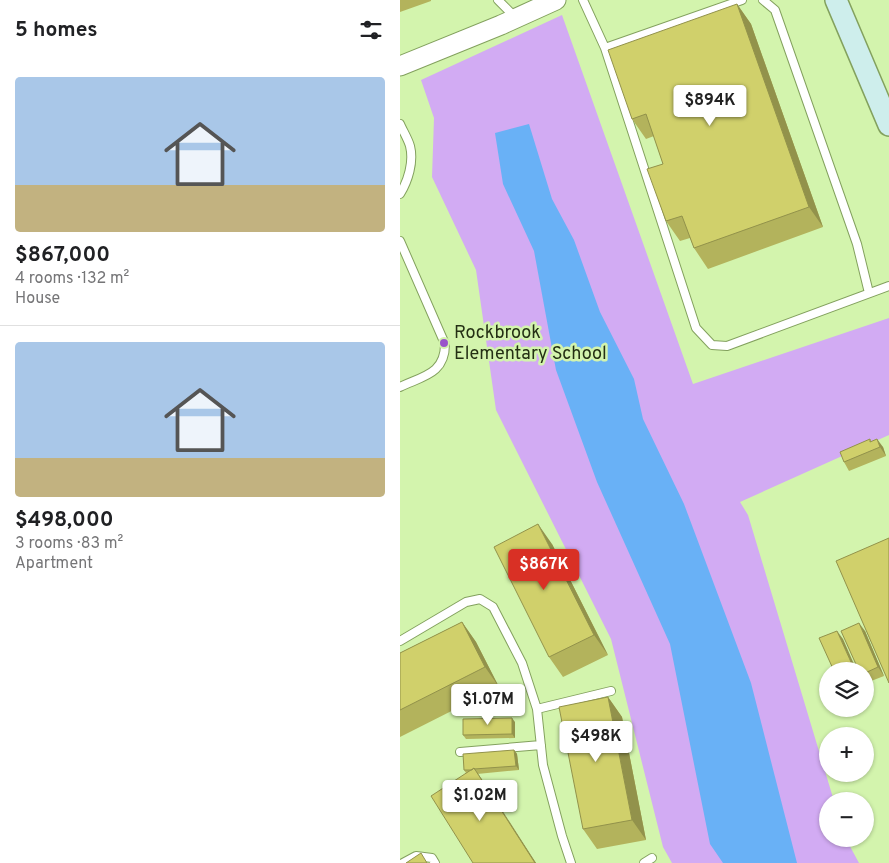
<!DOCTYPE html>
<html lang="en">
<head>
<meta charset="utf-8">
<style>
  :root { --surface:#fff; --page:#f6f6f6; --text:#202124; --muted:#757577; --line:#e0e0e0; --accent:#d93025 }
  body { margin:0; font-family:Overpass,sans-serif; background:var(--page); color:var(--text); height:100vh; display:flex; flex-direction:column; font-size:19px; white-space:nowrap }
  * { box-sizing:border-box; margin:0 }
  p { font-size:16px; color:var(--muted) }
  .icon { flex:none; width:28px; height:28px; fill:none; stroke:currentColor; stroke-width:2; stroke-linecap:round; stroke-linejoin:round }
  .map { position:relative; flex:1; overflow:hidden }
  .details { display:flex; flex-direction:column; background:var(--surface); width:400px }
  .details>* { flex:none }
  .fabs { position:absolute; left:419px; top:662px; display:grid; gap:10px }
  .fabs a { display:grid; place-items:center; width:55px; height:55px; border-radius:50%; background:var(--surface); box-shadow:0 1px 4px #0004; font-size:25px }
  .price { position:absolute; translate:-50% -42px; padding:0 11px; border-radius:5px; background:#fff; color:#222; font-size:16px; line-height:32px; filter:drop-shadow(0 1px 2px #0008) }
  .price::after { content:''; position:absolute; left:50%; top:30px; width:15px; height:11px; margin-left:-8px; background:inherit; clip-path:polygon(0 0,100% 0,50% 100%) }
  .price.selected { background:var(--accent); color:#fff }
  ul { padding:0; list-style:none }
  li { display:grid; align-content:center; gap:10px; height:265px; padding:0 15px }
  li+li { border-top:1px solid var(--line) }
  li span { display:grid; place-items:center; height:155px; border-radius:5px; color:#555 }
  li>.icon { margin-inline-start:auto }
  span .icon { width:90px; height:90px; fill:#fffc; stroke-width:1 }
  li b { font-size:21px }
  h2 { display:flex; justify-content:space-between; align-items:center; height:60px; padding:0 15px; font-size:21px }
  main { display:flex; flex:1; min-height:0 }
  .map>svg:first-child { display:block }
  .green { fill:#d2abf3 }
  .water { fill:#69b1f6 }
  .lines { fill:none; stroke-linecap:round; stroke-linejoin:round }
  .service-casing { stroke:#83a15e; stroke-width:10 }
  .tertiary-casing { stroke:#83a15e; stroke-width:21 }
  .secondary-casing { stroke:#83a15e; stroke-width:24 }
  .service { stroke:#fff; stroke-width:8 }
  .tertiary { stroke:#fff; stroke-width:19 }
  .secondary { stroke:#ceeeec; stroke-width:21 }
  .wall { fill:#b3b35c }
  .shaded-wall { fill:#92924b }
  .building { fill:#d0d06b; stroke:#92924b }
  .poi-dot { fill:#9955ca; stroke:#d3f4ad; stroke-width:2 }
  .labels { text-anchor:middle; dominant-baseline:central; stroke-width:5; stroke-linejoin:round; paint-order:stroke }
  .poi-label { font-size:18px; fill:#243014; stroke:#d3f4ad; text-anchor:start }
</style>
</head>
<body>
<main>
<section class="details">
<h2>5 homes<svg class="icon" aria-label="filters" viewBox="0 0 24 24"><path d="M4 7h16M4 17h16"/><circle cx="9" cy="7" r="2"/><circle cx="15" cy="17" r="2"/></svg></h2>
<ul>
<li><span style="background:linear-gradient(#a9c7e8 70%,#c2b280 0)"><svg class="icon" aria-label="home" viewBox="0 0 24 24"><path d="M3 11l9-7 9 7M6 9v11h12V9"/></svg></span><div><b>$867,000</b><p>4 rooms · 132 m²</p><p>House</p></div></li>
<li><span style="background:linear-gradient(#a9c7e8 75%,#c2b280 0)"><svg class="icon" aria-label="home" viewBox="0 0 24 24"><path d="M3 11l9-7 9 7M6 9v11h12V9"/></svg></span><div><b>$498,000</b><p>3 rooms · 83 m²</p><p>Apartment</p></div></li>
</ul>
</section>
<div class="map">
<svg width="489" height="863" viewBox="0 0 489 863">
  <rect width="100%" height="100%" fill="#d3f4ad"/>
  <path class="green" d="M 162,15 L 293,384 L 489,318 L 489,435 L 340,502 L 348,515 L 434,801 L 428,801 L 428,839 L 446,839 L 459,863 L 272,863 L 263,847 L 211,639 L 96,410 L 76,270 L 32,177 L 34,118 L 21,80 Z"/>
  <path class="water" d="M 129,124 L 152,199 L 174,240 L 200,312 L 234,379 L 243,419 L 284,504 L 351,683 L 397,863 L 323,863 L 310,844 L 270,644 L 197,482 L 156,370 L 134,251 L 103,184 L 95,133 Z"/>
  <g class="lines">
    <g class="service-casing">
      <path id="service" d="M 98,0 L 115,17
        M 183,0 L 205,48 L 296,328 L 312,345 L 327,346 L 489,286
        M 363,0 L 375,10 L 457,244 L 469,293
        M 205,48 L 342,0
        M 0,124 C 3,131 8,139 10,146 C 14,162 8,181 0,194
        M 0,241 L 45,344 C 45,374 23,376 0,387
        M 0,641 L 66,602 L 80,599 L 93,607 L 122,663 L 137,709 L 143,765 L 162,836 L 171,863
        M 137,709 L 211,691
        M 60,752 L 141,745
        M 3,863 L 16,856 L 32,858 L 35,863
        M 244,863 L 252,858"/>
    </g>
    <g class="tertiary-casing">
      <path id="tertiary" d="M 0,66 L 101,25 L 156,0"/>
    </g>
    <g class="secondary-casing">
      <path id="secondary" d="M 436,0 L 489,125"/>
    </g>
    <use href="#service" class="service"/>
    <use href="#tertiary" class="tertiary"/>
    <use href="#secondary" class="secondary"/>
  </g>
  <path class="wall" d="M 0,0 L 31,0 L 31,1 L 0,12 Z
    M 337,4 L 351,24 L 423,227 L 308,269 L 294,248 L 290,238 L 280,241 L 266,221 L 263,164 L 254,136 L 246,139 L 232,119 Z
    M 470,439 L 471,441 L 483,447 L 486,456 L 449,471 L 444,462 Z
    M 152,544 L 208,655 L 163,677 L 149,657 Z
    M 62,622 L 76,642 L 99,687 L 0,737 L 0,653 Z
    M 465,631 L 484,676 L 466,683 L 465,681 Z
    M 208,697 L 222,717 L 246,840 L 197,849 L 183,829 Z
    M 115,722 L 115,738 L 66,739 L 63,735 Z
    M 114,750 L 117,754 L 119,770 L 77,774 L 136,863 L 73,863 L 66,773 L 64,770 Z"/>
  <path class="shaded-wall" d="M 337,4 L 351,24 L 423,227 L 409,207 Z
    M 477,439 L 483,447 L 486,456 L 480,447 Z
    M 138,524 L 152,544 L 208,655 L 194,635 Z
    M 62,622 L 76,642 L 99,687 L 85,667 Z
    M 459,623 L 465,631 L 484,676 L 478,667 Z
    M 437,631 L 443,639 L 457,671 L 455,671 Z
    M 208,697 L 222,717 L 246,840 L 232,820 Z
    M 112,718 L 115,722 L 115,738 L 112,734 Z
    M 114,750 L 117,754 L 119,770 L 116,766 Z
    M 74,768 L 88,788 L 136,863 L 135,863 Z"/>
  <path class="building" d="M 337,4 L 409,207 L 294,248 L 282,216 L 266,221 L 247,169 L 263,164 L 246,114 L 232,119 L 208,50 Z
    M 470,439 L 470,442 L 477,439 L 480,447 L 444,462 L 440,452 Z
    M 138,524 L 194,635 L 149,657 L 94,547 Z
    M 489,538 L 489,683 L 436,561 Z
    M 62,622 L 85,667 L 0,710 L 0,653 Z
    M 459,623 L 478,667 L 465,673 L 465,671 L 459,671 L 441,631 Z
    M 437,631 L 455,671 L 434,671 L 419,638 Z
    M 208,697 L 232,820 L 183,829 L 159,707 Z
    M 112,718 L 112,734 L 63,735 L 63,719 Z
    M 114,750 L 116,766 L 74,769 L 74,768 L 72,770 L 64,770 L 63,754 Z
    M 74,768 L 135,863 L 73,863 L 31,796 Z
    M 21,853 L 27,863 L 6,863 Z"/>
  <circle class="poi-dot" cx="44" cy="343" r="5"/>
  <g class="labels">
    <g class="poi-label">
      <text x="54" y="333">Rockbrook<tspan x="54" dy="21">Elementary School</tspan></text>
    </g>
  </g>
</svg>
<div class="fabs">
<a><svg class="icon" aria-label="layers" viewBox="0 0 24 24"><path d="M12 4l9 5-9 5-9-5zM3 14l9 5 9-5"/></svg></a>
<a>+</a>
<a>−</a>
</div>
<b class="price" style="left:310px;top:127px">$894K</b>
<b class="price selected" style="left:144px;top:591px">$867K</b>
<b class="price" style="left:88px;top:726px">$1.07M</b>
<b class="price" style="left:196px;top:763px">$498K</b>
<b class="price" style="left:80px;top:822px">$1.02M</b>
</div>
</main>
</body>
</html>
